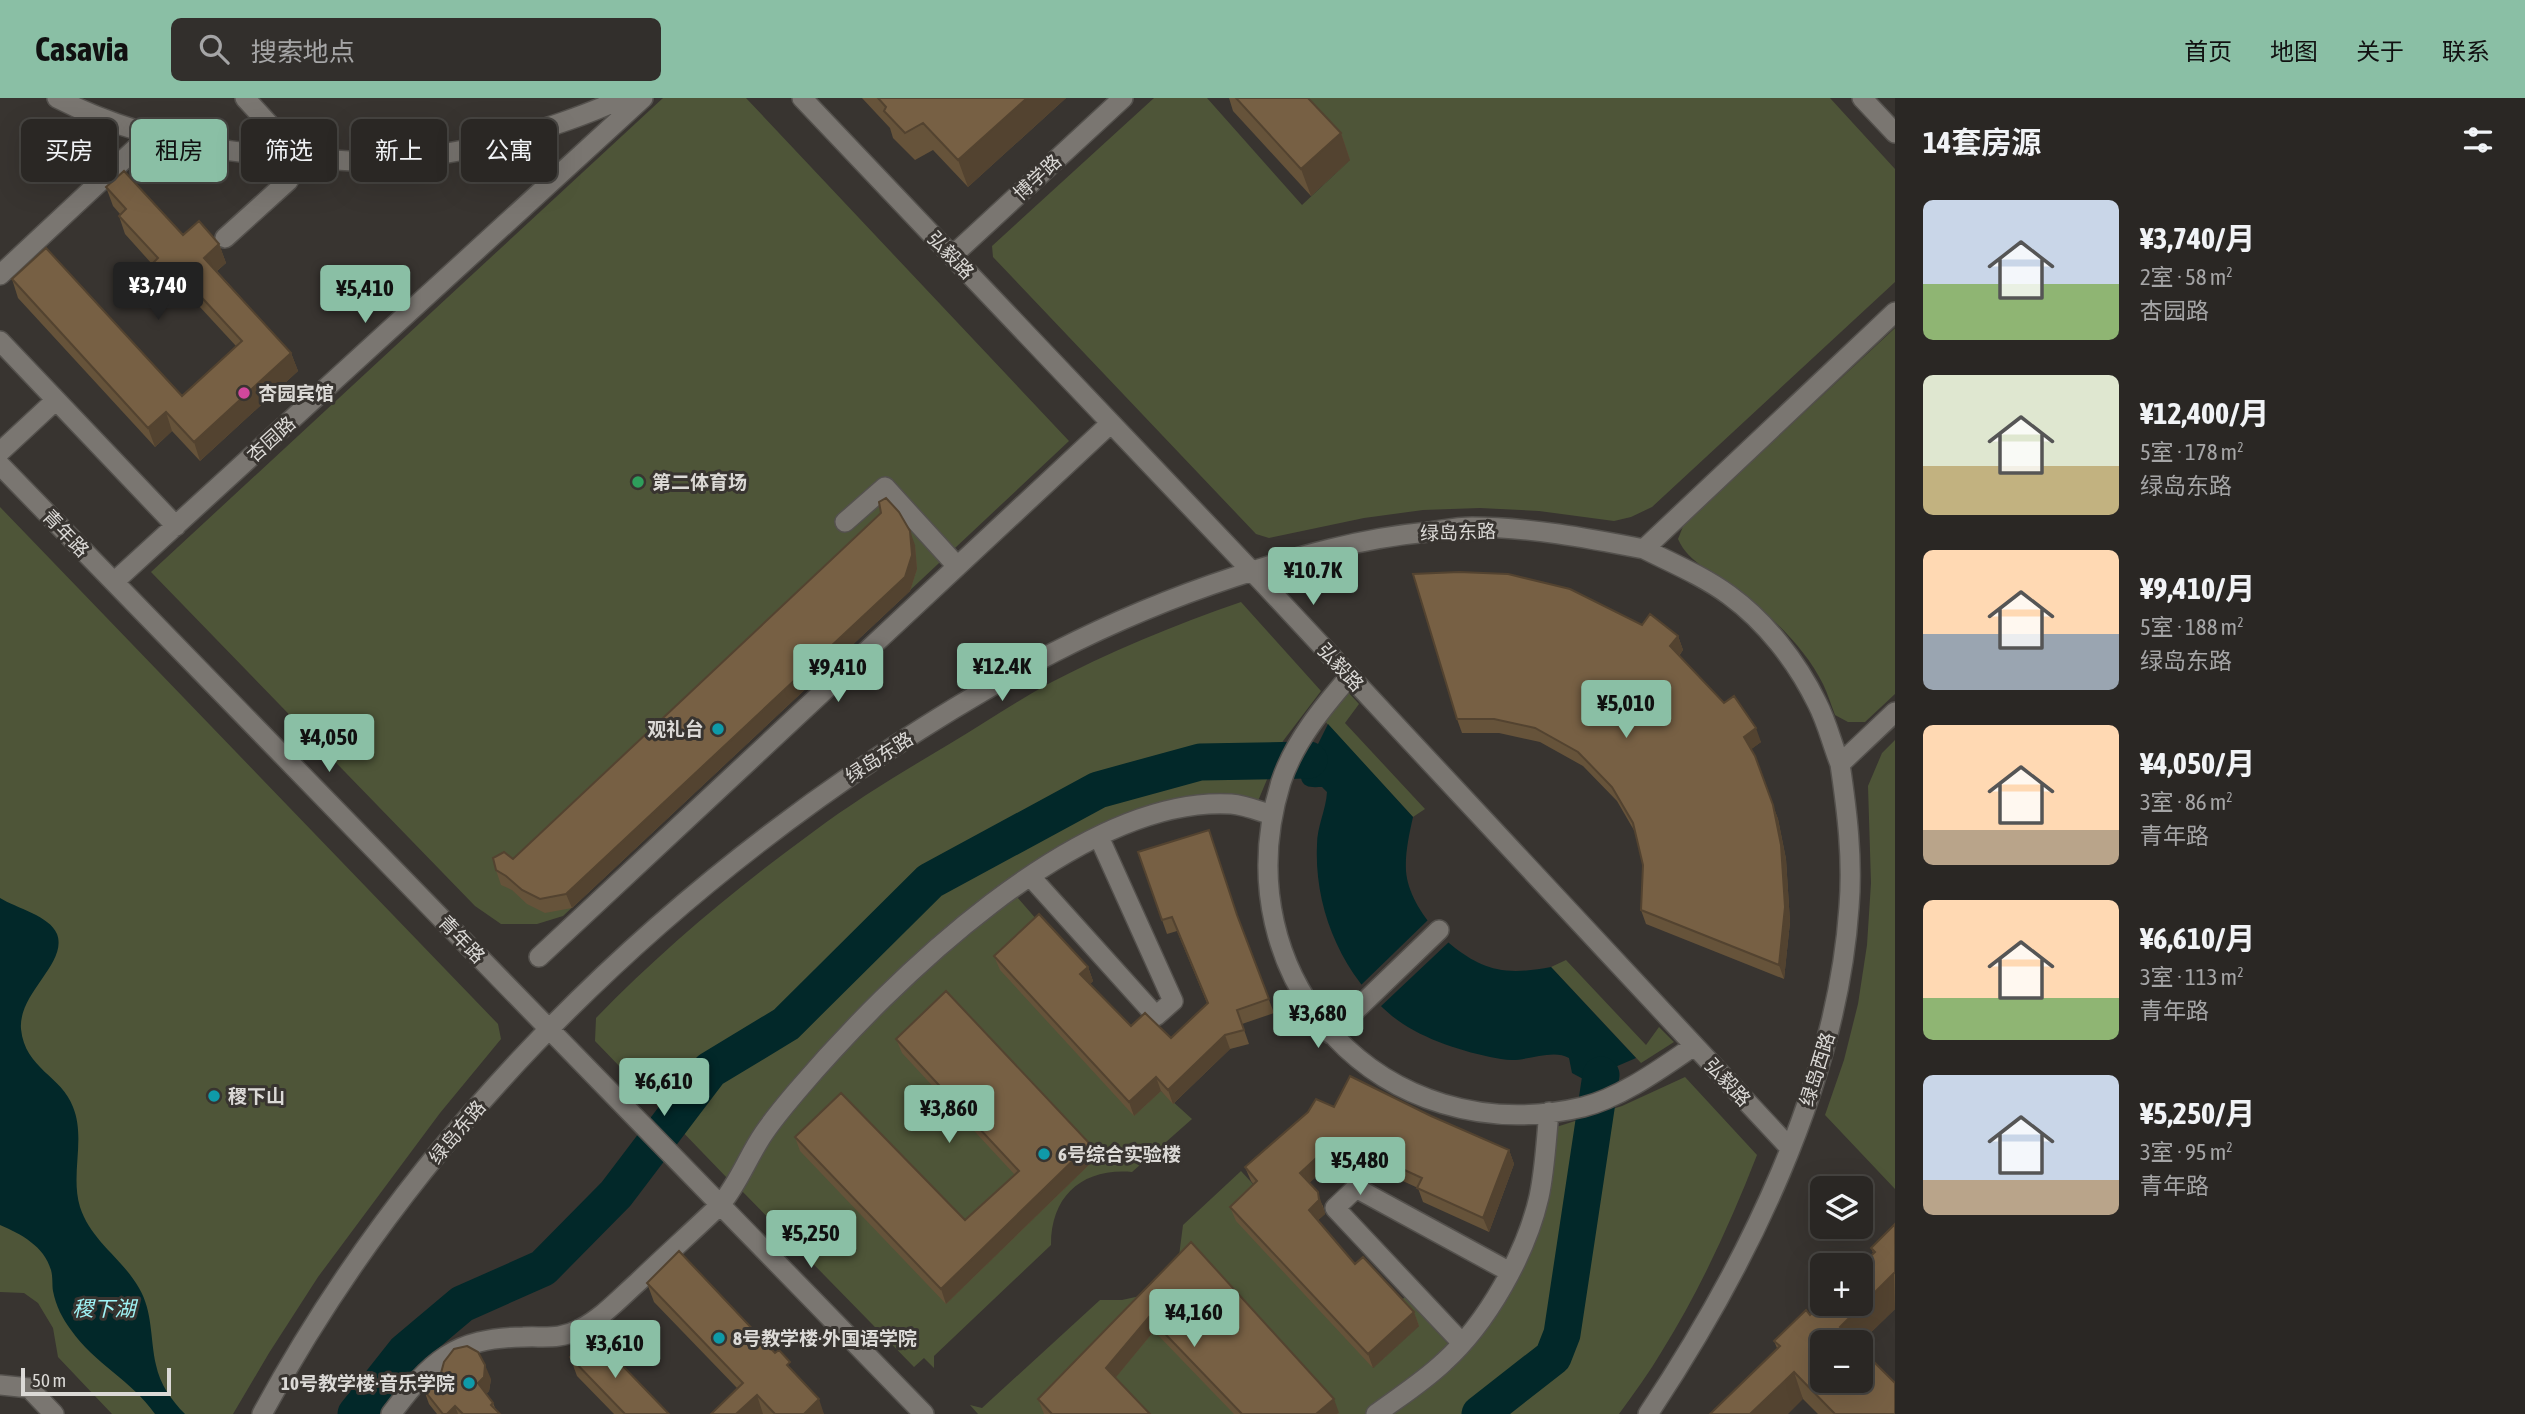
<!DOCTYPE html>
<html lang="zh">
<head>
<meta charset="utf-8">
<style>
  :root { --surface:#2a2724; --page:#322f2c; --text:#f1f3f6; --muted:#a5a5a6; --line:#464441; --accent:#8abfa5 }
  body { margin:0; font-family:"Asap Condensed","Noto Sans SC",sans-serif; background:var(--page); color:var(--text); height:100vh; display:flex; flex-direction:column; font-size:26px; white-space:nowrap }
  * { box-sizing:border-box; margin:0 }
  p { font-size:23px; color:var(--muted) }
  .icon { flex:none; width:38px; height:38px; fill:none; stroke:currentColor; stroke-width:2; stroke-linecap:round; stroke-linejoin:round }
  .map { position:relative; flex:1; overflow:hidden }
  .panel { display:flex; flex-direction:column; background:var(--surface); width:630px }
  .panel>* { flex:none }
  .banner { position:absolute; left:21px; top:21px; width:665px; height:63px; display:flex; gap:14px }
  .buttons { position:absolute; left:1810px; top:1078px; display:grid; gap:14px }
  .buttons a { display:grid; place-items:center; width:63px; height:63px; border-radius:10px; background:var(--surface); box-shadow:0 7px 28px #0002,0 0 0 2px var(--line); font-size:35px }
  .scale { position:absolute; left:21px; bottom:18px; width:150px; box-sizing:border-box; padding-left:7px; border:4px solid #dbd9d6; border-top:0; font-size:19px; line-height:24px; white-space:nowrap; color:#dbd9d6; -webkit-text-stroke:5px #383430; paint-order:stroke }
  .price { position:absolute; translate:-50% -60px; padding:0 16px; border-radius:7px; background:var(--accent); color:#111; font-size:23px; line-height:46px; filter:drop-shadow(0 2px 4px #0008) }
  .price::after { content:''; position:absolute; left:50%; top:42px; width:21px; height:16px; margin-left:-10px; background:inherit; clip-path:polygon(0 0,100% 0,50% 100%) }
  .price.selected { background:#222; color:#fff }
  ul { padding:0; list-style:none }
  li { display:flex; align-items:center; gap:21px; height:175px; padding:0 28px }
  li span { display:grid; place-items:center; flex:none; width:196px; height:140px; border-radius:10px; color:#555 }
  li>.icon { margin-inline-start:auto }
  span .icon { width:84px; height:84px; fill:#fffc; stroke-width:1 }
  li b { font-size:30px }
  h2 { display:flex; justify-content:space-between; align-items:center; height:84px; padding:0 28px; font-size:30px }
  .chip { padding:0 24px; border-radius:10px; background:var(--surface); box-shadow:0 7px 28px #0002,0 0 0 2px var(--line); font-size:24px; line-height:63px }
  .chip.selected { background:var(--accent); color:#111 }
  header { display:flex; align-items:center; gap:42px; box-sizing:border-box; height:98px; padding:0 35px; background:var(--accent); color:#111 }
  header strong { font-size:33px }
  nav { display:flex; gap:38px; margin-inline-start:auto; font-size:24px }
  .search { width:490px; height:63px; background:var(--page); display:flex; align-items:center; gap:18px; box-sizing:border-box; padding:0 24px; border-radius:10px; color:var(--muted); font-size:26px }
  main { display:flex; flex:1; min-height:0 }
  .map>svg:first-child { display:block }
  .green { fill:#4e5538 }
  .water { fill:#022829 }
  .pier { fill:#383430 }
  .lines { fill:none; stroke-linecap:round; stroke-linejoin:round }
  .river { stroke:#022829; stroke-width:37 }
  .minor-casing { stroke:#54514d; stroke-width:22 }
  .minor { stroke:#7a7671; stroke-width:19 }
  .wall { fill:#66533a }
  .shaded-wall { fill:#534330 }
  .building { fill:#776044; stroke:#534330; stroke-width:2 }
  .hotel-dot { fill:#d1479c; stroke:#383430; stroke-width:2.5 }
  .leisure-dot { fill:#2e9e5b; stroke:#383430; stroke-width:2.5 }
  .culture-dot { fill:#0f9aa8; stroke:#383430; stroke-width:2.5 }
  .labels { text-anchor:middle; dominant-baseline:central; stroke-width:6; stroke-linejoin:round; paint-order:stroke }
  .street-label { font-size:19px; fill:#dbd9d6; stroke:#383430 }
  .poi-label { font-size:19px; font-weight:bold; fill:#dbd9d6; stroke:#383430; text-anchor:start }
  .water-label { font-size:21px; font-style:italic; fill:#9ff3f5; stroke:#383430 }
</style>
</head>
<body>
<header>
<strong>Casavia</strong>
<div class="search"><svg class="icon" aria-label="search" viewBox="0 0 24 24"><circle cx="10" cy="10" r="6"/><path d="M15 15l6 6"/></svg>搜索地点</div>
<nav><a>首页</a><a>地图</a><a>关于</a><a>联系</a></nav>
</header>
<main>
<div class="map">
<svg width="1895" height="1316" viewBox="0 0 1895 1316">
  <rect width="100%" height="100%" fill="#383430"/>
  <path class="green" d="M 663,0 L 746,0 L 1069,343 L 563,818 L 537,826 L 501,826 L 475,808 L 151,474 Z
    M 1154,0 L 1207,0 L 1302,107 L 1350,62 L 1294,0 L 1830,0 L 1895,71 L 1895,184 L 1652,409 L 1631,419 L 1614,423 L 1539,413 L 1480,410 L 1423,412 L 1364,420 L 1269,440 L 1256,436 L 993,159 L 992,148 Z
    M 1895,230 L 1895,596 L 1865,624 L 1848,624 L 1835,617 C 1831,607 1828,596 1823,586 C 1804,548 1769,516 1735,490 C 1715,474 1689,466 1678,441 L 1684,426 Z
    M 0,409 L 498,926 L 501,941 L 440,1015 L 318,1179 L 269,1255 L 233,1316 L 112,1316 L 58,1259 L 53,1230 L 38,1205 L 24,1195 L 0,1194 Z
    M 1241,504 L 1321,593 L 1283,643 L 1258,703 L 1178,705 L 970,814 L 729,1082 L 595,943 L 596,920 C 662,852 736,790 813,734 C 857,701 904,673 951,645 C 983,626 1014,605 1046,587 C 1109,554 1174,527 1241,504 Z
    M 1347,593 L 1359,606 L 1345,625 L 1425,711 L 1413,719 L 1322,620 Z
    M 1895,642 L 1895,1091 L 1825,1017 L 1844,962 L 1858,906 L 1867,847 L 1871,785 L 1868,688 L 1882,655 Z
    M 1017,799 L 1044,830 L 1161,993 L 1192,1021 L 1132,1074 C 1083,1070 1051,1097 1051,1147 L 934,1258 L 934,1270 L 924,1260 L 914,1269 L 740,1091 L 767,1042 L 832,962 L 972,828 Z
    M 1566,862 L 1646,947 L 1659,929 L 1674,944 L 1641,965 L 1551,869 Z
    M 1685,979 L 1757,1057 C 1731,1124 1700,1192 1662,1253 C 1649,1275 1634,1295 1619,1316 L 1390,1316 L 1495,1216 L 1550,1031 L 1622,1008 Z
    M 1241,1073 L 1263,1097 L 1373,1270 L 1419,1228 L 1398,1205 L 1405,1199 L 1450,1248 L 1367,1316 L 978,1316 L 970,1307 L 982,1310 L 1100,1202 L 1122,1202 L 1140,1198 L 1179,1158 L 1183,1127 Z"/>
  <path class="water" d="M 1328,626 L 1413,719 C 1409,737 1405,755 1406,773 C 1409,814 1458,863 1497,871 C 1515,875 1534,872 1551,869 L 1636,960 L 1585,982 L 1572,975 L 1569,960 C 1554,951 1529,962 1512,962 C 1505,962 1497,960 1490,959 C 1457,952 1418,939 1392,918 C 1342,877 1314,811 1317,747 C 1317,728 1326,712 1327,694 L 1322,689 C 1314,689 1303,691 1301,680 Z
    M 0,800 C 16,810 50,818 57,836 C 68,865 18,895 21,931 C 25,971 62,978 73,1009 C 86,1041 70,1076 80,1109 C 91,1143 122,1160 139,1190 C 153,1214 150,1240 156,1267 C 160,1286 171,1302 185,1316 L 155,1316 C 132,1283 94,1265 71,1232 C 62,1220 56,1208 53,1193 C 52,1187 53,1179 51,1172 C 44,1148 21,1136 0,1127 Z"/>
  <path class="pier" d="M 1429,821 L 1450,843 L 1379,910 L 1359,889 Z"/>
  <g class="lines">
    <path class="river" d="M 356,1316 L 405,1254 L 462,1206 L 543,1170 L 616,1096 L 710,972 L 786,926 L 930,783 L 1098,692 L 1200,664 L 1309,662
      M 1480,1316 L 1553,1259 L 1562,1236 L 1601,977"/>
    <g class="minor-casing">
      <path id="minor" d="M 57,0 C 136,41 229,57 318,61 C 336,62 354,64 371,63 C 436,61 502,46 563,24 C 583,17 603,10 622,0
        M 802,0 L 1264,486 L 1790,1050
        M 1862,0 L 1895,35
        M 225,140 L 288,83 L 300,60 L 245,0
        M 952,158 L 1123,0
        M 0,177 L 151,36
        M 0,243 L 176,428
        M 0,354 L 56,302
        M 0,367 L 924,1316
        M 845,424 L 885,389 L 957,468
        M 1644,451 C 1672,465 1703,478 1729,497 C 1766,524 1797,564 1817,605 C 1827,624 1832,646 1840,666
        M 114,484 L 643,0
        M 1350,578 C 1323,609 1294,644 1281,684 C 1220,881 1383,1056 1583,1009 C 1621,1000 1663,969 1694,948
        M 1030,778 L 1156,918 L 1173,903 L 1099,739
        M 539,859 L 1111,325
        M 1331,936 L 1439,832
        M 1462,1245 L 1335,1110 L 1356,1090 L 1510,1174
        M 0,1287 L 29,1290 L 54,1316
        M 262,1316 C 407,1048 633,821 887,653 C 999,579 1106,521 1234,479 C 1298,458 1362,440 1428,434 C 1443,432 1457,429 1472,429 C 1529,429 1587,440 1644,451 L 1895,214
        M 391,1316 C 431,1263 454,1240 523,1239 C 545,1238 559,1242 580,1231 C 602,1220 620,1200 638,1184 C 665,1158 693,1133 720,1107 C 739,1085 748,1058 764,1035 C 774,1020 786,1006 797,993 C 889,885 1079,697 1231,706 C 1245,707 1259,713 1272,717
        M 1376,1316 C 1399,1299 1423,1284 1444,1264 C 1487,1225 1526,1156 1539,1099 C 1545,1071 1546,1043 1549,1014
        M 1648,1316 C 1746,1169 1837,987 1849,809 C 1853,761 1847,713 1840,666 L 1895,614"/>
    </g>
    <use href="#minor" class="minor"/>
  </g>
  <path class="wall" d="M 862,0 L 1066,0 L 968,89 L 933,52 L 915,62 L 893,40 L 890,30 Z
    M 1229,0 L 1308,0 L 1341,35 L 1350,62 L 1311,98 L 1233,13 Z
    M 106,89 L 183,137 L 219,146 L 226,165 L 217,173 L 291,255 L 298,273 L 200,363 L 172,333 L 155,349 L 18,200 L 12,181 L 182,298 L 236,248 L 187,195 L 176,205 L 158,185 L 151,167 L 152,166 L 125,136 L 119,118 L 120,116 L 113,108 Z
    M 915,447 L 917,471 L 910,493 L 572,810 L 545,815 L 527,806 L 512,792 L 501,787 L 496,772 L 513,761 Z
    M 1642,527 L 1678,538 L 1683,552 L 1679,558 L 1761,644 L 1751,651 L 1778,721 L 1786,761 L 1790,824 L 1784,881 L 1646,826 L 1641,812 L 1643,767 L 1635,734 L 1617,703 L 1583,668 L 1540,644 L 1499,635 L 1462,635 L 1457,621 Z
    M 1138,754 L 1240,825 L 1274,915 L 1242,926 L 1249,946 L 1230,951 L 1173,1006 L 1161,993 L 1134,1018 L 1000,872 L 994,858 L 1088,869 L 1093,883 L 1090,886 L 1131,928 L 1171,940 L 1207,905 L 1177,833 L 1167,836 Z
    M 896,941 L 1090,1046 L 1096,1060 L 946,1206 L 800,1053 L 795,1039 L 965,1122 L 1015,1077 L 902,955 Z
    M 1334,1009 L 1431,1018 L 1509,1052 L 1514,1066 L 1489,1134 L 1423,1104 L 1418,1090 L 1342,1055 L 1309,1085 L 1323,1108 L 1325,1116 L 1318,1122 L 1355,1166 L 1414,1214 L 1419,1228 L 1373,1270 L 1236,1123 L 1230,1109 L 1254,1087 L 1251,1083 L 1245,1069 Z
    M 1895,1126 L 1895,1211 L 1860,1245 L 1822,1244 L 1895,1316 L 1818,1316 L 1803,1301 L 1777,1250 L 1774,1243 L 1810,1217 L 1873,1155 L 1871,1150 Z
    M 1191,1144 L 1339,1315 L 1337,1316 L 1234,1316 L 1154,1233 L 1115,1280 L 1150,1316 L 1044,1316 L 1038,1301 Z
    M 647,1185 L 793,1274 L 824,1316 L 711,1316 L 737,1290 L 654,1204 Z
    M 570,1259 L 669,1316 L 614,1316 L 577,1278 Z
    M 491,1281 L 489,1293 L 486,1296 L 493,1305 L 496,1312 L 500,1316 L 437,1316 L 429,1306 L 424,1292 Z"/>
  <path class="shaded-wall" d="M 1027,0 L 1066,0 L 968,89 L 958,62 Z
    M 1341,35 L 1350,62 L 1311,98 L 1301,71 Z
    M 219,146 L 226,165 L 211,178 L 204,160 Z
    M 180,176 L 187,195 L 176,205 L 170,186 Z
    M 291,255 L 298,273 L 200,363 L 194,344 Z
    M 166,314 L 172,333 L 155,349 L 148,330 Z
    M 910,433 L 915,447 L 917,471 L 910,493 L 572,810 L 566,796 Z
    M 1678,538 L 1683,552 L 1675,562 L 1670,548 Z
    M 1756,630 L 1761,644 L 1749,653 L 1744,639 Z
    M 1755,658 L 1778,721 L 1786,761 L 1790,824 L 1784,881 L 1779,867 Z
    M 1088,869 L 1093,883 L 1085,890 L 1080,876 Z
    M 1225,937 L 1230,951 L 1173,1006 L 1168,992 Z
    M 1156,979 L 1161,993 L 1134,1018 L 1129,1004 Z
    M 1337,1041 L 1342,1055 L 1305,1089 L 1300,1075 Z
    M 1090,1046 L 1096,1060 L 946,1206 L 941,1191 Z
    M 1509,1052 L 1514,1066 L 1489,1134 L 1483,1120 Z
    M 1318,1094 L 1325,1116 L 1314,1126 L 1309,1112 Z
    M 1894,1175 L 1895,1211 L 1860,1245 L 1860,1244 L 1845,1244 L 1840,1229 Z
    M 1414,1214 L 1419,1228 L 1373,1270 L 1368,1256 Z
    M 1149,1219 L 1154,1233 L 1112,1284 L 1106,1270 Z
    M 485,1267 L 491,1281 L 489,1293 L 483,1299 L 478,1285 Z
    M 1794,1274 L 1803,1301 L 1788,1316 L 1750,1316 Z
    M 757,1297 L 763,1316 L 736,1316 Z
    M 819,1301 L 824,1316 L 804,1316 Z
    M 1334,1301 L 1339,1315 L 1337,1316 L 1316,1316 Z
    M 455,1308 L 458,1316 L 447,1316 Z"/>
  <path class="building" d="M 878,0 L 1027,0 L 958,62 L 923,25 L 905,35 L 884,13 L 886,9 Z
    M 1236,0 L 1308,0 L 1341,35 L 1301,71 Z
    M 124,73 L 183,137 L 199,123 L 219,146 L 204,160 L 291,255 L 194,344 L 166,314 L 148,330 L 12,181 L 46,150 L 182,298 L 242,243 L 180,176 L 170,186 L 151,167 L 158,160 L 119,118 L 126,111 L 106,89 Z
    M 886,400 L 899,414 L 910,433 L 912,457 L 905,479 L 566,796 L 540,801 L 522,792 L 506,778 L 496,772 L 493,760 L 504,754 L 513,761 L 881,415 L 879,404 Z
    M 1459,474 L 1508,476 L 1570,491 L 1642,527 L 1650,516 L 1678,538 L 1670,548 L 1724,605 L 1734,598 L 1756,630 L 1744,639 L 1755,658 L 1773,707 L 1781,747 L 1785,809 L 1779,867 L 1641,812 L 1643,767 L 1633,725 L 1612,689 L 1578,654 L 1535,630 L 1494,621 L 1457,621 L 1413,476 Z
    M 1209,732 L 1237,817 L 1269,901 L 1237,912 L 1244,932 L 1225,937 L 1168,992 L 1156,979 L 1129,1004 L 994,858 L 1039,816 L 1088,869 L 1080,876 L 1131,928 L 1145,915 L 1171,940 L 1208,905 L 1172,819 L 1162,822 L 1138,754 Z
    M 946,893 L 1090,1046 L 941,1191 L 795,1039 L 841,995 L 965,1122 L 1019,1073 L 896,941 Z
    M 1350,978 L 1431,1018 L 1509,1052 L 1483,1120 L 1417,1090 L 1422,1080 L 1337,1041 L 1300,1075 L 1318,1094 L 1319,1102 L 1309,1112 L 1355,1166 L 1363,1159 L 1414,1214 L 1368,1256 L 1230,1109 L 1257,1083 L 1245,1069 L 1308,1014 L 1316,1001 L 1334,1009 Z
    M 1895,1126 L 1895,1175 L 1894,1175 L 1840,1229 L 1855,1244 L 1822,1244 L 1822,1283 L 1860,1283 L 1860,1250 L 1895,1285 L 1895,1316 L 1835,1316 L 1794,1274 L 1750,1316 L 1710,1316 L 1780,1248 L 1774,1243 L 1806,1212 L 1810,1217 L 1822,1205 L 1860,1206 L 1860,1168 L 1875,1154 L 1871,1150 Z
    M 1191,1144 L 1334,1301 L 1316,1316 L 1242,1316 L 1149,1219 L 1106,1270 L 1150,1316 L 1052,1316 L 1038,1301 Z
    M 679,1153 L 775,1255 L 779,1252 L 790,1264 L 787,1267 L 819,1301 L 804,1316 L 775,1316 L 757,1297 L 736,1316 L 711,1316 L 743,1285 L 647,1185 Z
    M 593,1237 L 669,1316 L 625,1316 L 570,1259 Z
    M 467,1248 L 478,1254 L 485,1267 L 484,1279 L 478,1285 L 493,1305 L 491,1307 L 500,1316 L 463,1316 L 455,1308 L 447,1316 L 443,1316 L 424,1292 L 441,1275 L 444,1264 L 454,1251 Z"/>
  <circle class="hotel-dot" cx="244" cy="295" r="7"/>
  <circle class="leisure-dot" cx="638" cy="384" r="7"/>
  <g class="culture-dot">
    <circle cx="718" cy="631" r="7"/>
    <circle cx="214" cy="998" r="7"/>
    <circle cx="1044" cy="1056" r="7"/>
    <circle cx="719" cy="1240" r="7"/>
    <circle cx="469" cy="1285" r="7"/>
  </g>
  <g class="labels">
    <g class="street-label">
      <text transform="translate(1037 79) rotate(-43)">博学路</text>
      <text transform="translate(951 157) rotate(46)">弘毅路</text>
      <text transform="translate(271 341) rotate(-42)">杏园路</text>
      <text transform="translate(1458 434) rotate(-2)">绿岛东路</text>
      <text transform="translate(66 435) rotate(46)">青年路</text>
      <text transform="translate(1341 569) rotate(47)">弘毅路</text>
      <text transform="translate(879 659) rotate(-33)">绿岛东路</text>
      <text transform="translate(462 841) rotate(46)">青年路</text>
      <text transform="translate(1817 971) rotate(-73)">绿岛西路</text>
      <text transform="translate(1728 984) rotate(47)">弘毅路</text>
      <text transform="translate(457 1034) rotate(-50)">绿岛东路</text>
    </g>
    <g class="poi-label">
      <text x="258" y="295">杏园宾馆</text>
      <text x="652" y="384">第二体育场</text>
      <text x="704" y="631" text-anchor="end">观礼台</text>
      <text x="228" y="998">稷下山</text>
      <text x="1058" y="1056">6号综合实验楼</text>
      <text x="733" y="1240">8号教学楼·外国语学院</text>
      <text x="455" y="1285" text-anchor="end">10号教学楼·音乐学院</text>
    </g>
    <g class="water-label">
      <text x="104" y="1210">稷下湖</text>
    </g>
  </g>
</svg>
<div class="buttons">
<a><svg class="icon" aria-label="layers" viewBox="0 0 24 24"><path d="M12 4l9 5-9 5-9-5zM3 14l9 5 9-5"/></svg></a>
<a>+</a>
<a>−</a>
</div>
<div class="scale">50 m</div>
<b class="price selected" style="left:158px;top:224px">¥3,740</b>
<b class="price" style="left:365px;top:227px">¥5,410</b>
<b class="price" style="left:1313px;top:509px">¥10.7K</b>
<b class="price" style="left:1002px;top:605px">¥12.4K</b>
<b class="price" style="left:838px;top:606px">¥9,410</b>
<b class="price" style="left:1626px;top:642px">¥5,010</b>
<b class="price" style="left:329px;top:676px">¥4,050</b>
<b class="price" style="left:1318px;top:952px">¥3,680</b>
<b class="price" style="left:664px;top:1020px">¥6,610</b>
<b class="price" style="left:949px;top:1047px">¥3,860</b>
<b class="price" style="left:1360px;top:1099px">¥5,480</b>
<b class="price" style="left:811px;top:1172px">¥5,250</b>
<b class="price" style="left:1194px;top:1251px">¥4,160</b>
<b class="price" style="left:615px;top:1282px">¥3,610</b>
<div class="banner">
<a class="chip">买房</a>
<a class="chip selected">租房</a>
<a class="chip">筛选</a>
<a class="chip">新上</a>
<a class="chip">公寓</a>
</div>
</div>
<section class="panel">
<h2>14套房源<svg class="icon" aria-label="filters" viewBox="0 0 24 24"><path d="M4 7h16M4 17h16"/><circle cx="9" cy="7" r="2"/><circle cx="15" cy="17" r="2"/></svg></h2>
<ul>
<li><span style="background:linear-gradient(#c9d6e8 60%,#8fb573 0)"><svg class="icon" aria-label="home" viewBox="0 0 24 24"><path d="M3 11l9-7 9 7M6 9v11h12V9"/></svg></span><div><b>¥3,740/月</b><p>2室 · 58 m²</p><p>杏园路</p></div></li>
<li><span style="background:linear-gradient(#dfe7d0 65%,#c2b280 0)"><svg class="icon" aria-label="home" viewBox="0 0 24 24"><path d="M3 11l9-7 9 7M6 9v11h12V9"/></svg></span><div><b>¥12,400/月</b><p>5室 · 178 m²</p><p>绿岛东路</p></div></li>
<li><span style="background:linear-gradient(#ffd9b3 60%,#9aa5b1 0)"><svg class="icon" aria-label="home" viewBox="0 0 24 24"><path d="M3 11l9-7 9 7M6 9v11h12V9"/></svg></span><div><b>¥9,410/月</b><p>5室 · 188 m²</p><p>绿岛东路</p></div></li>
<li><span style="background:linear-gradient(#ffd9b3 75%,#b9a48a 0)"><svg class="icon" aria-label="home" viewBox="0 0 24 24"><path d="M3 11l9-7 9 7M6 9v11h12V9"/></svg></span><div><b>¥4,050/月</b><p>3室 · 86 m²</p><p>青年路</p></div></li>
<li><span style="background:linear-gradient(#ffd9b3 70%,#8fb573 0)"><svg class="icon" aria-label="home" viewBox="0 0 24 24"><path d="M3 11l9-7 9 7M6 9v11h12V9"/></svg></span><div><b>¥6,610/月</b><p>3室 · 113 m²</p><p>青年路</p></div></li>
<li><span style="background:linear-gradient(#c9d6e8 75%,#b9a48a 0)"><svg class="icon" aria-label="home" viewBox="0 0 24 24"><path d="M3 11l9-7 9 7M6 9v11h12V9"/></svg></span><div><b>¥5,250/月</b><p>3室 · 95 m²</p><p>青年路</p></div></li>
</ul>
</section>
</main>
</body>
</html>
